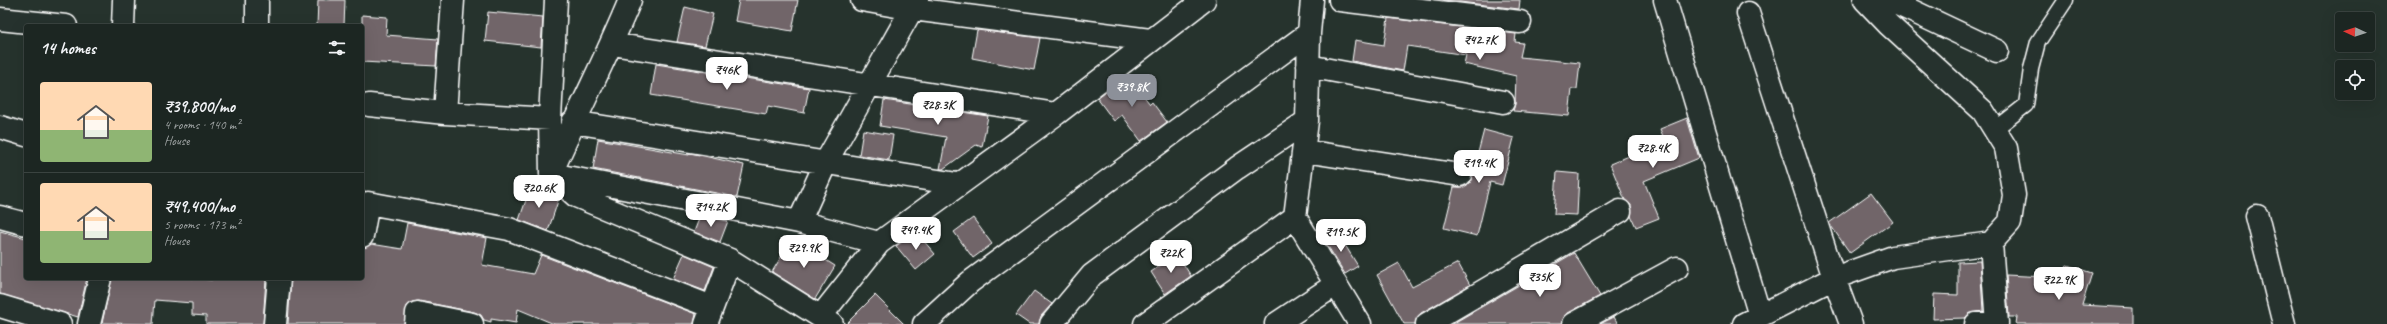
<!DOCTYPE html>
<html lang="en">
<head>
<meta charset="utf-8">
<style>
  :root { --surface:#1c2622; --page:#252e2a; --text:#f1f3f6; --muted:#a0a5a5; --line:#3a4340; --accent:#8c9099 }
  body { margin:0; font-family:Caveat,sans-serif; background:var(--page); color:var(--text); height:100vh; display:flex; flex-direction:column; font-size:15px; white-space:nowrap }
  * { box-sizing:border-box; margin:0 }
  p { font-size:13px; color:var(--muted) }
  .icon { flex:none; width:22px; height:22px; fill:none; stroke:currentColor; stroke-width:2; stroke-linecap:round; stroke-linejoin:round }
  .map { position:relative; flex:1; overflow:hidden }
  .sheet { position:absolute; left:24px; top:24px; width:340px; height:256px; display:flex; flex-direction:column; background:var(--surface); border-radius:4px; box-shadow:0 4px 16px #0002,0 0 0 1px var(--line) }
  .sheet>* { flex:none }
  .needle { width:26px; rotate:273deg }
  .buttons { position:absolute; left:2335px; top:12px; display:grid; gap:8px }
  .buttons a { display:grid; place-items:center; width:40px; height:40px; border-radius:4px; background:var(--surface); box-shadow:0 4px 16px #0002,0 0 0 1px var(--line); font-size:20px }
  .price { position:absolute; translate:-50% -34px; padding:0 9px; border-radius:8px; background:#fff; color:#222; font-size:13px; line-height:26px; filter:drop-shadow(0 1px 2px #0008) }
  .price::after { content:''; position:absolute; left:50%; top:24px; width:12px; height:9px; margin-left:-6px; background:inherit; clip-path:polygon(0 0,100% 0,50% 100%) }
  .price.on { background:var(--accent); color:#fff }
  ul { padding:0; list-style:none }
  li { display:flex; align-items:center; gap:12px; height:100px; padding:0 16px }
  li+li { border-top:1px solid var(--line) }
  li span { display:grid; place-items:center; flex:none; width:112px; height:80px; border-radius:4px; color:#555 }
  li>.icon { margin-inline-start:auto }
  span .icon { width:48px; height:48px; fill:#fffc; stroke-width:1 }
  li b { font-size:17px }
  h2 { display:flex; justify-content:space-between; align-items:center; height:48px; padding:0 16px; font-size:17px }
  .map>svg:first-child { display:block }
  .building { fill:#716569; stroke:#fff }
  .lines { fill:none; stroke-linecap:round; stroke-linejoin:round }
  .service-casing { stroke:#fff; stroke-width:17 }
  .minor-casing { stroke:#fff; stroke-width:25 }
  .service { stroke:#26332d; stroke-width:14 }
  .minor { stroke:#26332d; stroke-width:22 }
</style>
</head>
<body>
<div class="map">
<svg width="2387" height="324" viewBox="0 0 2387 324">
  <rect width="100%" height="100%" fill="#26332d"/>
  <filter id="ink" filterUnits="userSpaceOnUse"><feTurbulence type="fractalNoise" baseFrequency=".025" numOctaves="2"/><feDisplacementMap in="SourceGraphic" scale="8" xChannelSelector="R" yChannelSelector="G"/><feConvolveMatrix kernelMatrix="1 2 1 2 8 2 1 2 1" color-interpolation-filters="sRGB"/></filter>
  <g filter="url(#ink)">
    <path class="building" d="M 318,0 L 345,0 L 344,26 L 317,26 Z
      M 739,0 L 798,0 L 792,31 L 735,21 Z
      M 1443,0 L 1520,0 L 1519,9 Z
      M 685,7 L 713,14 L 705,46 L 677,42 Z
      M 488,12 L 543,17 L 541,47 L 485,41 Z
      M 362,15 L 387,17 L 386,35 L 438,39 L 436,66 L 362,62 Z
      M 1388,18 L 1516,34 L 1515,42 L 1523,43 L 1520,57 L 1580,63 L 1577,89 L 1572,89 L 1569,116 L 1513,111 L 1515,104 L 1516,76 L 1464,64 L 1466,55 L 1407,46 L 1403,71 L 1352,61 L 1355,40 L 1384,45 Z
      M 977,30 L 1040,38 L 1034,70 L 972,58 Z
      M 656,64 L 809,88 L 804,113 L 768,106 L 766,114 L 651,95 Z
      M 1127,75 L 1150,104 L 1152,102 L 1167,122 L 1141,141 L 1122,115 L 1114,121 L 1097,98 Z
      M 884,100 L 988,116 L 982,147 L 976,145 L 943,169 L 940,169 L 946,137 L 880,126 Z
      M 1687,118 L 1699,158 L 1644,181 L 1659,218 L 1636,227 L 1631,216 L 1631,205 L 1625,200 L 1610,164 L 1665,141 L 1660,129 Z
      M 863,130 L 893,135 L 889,160 L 859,155 Z
      M 1484,130 L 1514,138 L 1502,185 L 1490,182 L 1477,236 L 1444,228 L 1454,187 L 1464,187 L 1470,183 Z
      M 598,139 L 689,155 L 689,153 L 695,154 L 744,165 L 737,197 L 593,169 Z
      M 1557,172 L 1579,174 L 1577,215 L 1554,214 Z
      M 531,186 L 559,198 L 548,231 L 519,220 Z
      M 1871,193 L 1893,222 L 1850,253 L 1829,223 Z
      M 700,216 L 728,221 L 720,242 L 694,232 Z
      M 973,218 L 992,244 L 973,258 L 954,232 Z
      M 407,223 L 487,238 L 482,265 L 533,274 L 541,255 L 696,314 L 694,324 L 554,324 L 518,309 L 516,323 L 491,319 L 491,322 L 484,320 L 481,315 L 474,312 L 419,301 L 412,302 L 407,306 L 404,324 L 288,324 L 291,278 L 362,278 L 363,248 L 371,244 L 402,249 Z
      M 0,231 L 26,238 L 26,278 L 87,278 L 78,317 L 0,294 Z
      M 916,232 L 935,254 L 916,270 L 896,246 Z
      M 1337,232 L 1358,266 L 1345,274 L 1324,240 Z
      M 792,239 L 835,266 L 815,299 L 772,272 Z
      M 1574,253 L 1600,296 L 1568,313 L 1562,324 L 1452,324 Z
      M 684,254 L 714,267 L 705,291 L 673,279 Z
      M 1177,254 L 1191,276 L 1165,294 L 1151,272 Z
      M 1980,261 L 1983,311 L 1969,314 L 1965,318 L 1933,319 L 1934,294 L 1958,295 L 1958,262 Z
      M 1399,263 L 1412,287 L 1458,263 L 1470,285 L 1421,313 L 1415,324 L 1404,324 L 1377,275 Z
      M 2067,265 L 2092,273 L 2082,305 L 2133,308 L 2133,324 L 2016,324 L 2017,317 L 2009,317 L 2006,275 L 2064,278 Z
      M 112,278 L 184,278 L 212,280 L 212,278 L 266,278 L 263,324 L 206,324 L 206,316 L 192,315 L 192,303 L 155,300 L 153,324 L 102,323 Z
      M 1034,291 L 1052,304 L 1041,316 L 1039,324 L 1029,324 L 1016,315 Z
      M 875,295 L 904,324 L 846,324 Z
      M 1614,317 L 1618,324 L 1600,324 Z"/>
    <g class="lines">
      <g class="service-casing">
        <path id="service" d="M 1994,130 L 2026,105 L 2031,69 L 2038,42 L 2066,0"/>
      </g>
      <g class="minor-casing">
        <path id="minor" d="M 257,0 L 257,26
          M 453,0 L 445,113 L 550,119
          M 556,0 L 550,119 L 551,174 L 576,196 L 730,260 L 832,324
          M 630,0 C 606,59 576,115 551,174 L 799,222 L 879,243
          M 862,0 L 913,9 L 1150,40
          M 1312,0 L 1309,33 L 1307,121 L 1295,217 L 1360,324
          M 1340,0 L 1520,22
          M 1665,0 L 1760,316
          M 1865,0 L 1889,25 L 1983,111 L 2006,148 L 2014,195 L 2010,222 L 1991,243 L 1997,324
          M 1889,0 L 1997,51
          M 1748,13 L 1834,278 L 1851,324
          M 0,19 L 66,26
          M 123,26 L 124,0
          M 612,44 L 1056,114
          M 1308,66 L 1503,102
          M 369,105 L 445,113
          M 573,122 L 957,184
          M 0,127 L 26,135
          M 1304,151 L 1460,175
          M 2257,216 L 2284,324
          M 0,217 L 26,224
          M 799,222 L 826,162 L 917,0
          M 362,236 L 368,203 L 509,229 L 712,307
          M 0,306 L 60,324
          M 821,316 L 879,243 L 1056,114 L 1204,0
          M 89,324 L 100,278
          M 275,324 L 279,278
          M 416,324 L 417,313 L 472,324
          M 706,324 L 730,260
          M 924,324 L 970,282 L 1309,33
          M 1051,324 L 1092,275 L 1237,168 L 1307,121
          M 1145,324 L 1295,217
          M 1276,324 L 1335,285
          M 1427,324 L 1620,211
          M 1574,324 L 1677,268
          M 1744,324 L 1834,278 L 1893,257 L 1991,243
          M 1976,324 L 1997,322"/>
      </g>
      <use href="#service" class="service"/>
      <use href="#minor" class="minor"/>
    </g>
  </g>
</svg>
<div class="buttons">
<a><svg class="needle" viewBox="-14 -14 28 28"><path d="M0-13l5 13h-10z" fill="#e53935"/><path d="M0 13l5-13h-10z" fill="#a0a5a5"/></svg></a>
<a><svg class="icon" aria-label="locate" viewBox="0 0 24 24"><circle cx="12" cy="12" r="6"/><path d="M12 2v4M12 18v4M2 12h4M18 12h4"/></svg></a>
</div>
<b class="price" style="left:1480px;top:61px">₹42.7K</b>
<b class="price" style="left:727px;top:91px">₹46K</b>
<b class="price on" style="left:1132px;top:108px">₹39.8K</b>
<b class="price" style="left:938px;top:126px">₹28.3K</b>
<b class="price" style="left:1653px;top:169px">₹28.4K</b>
<b class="price" style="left:1479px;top:184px">₹19.4K</b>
<b class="price" style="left:539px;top:209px">₹20.6K</b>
<b class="price" style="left:711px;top:228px">₹14.2K</b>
<b class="price" style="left:916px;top:251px">₹49.4K</b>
<b class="price" style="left:1341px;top:253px">₹19.5K</b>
<b class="price" style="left:804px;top:269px">₹29.9K</b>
<b class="price" style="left:1171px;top:274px">₹22K</b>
<b class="price" style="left:1540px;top:298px">₹35K</b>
<b class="price" style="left:2059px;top:301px">₹22.9K</b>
<section class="sheet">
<h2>14 homes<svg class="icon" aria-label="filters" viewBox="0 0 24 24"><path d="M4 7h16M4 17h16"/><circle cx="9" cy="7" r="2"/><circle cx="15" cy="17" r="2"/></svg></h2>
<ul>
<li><span style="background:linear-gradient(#ffd9b3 60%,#8fb573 0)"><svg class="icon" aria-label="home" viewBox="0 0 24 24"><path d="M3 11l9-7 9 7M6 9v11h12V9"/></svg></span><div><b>₹39,800/mo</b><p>4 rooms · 140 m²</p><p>House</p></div></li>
<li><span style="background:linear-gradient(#ffd9b3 60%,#8fb573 0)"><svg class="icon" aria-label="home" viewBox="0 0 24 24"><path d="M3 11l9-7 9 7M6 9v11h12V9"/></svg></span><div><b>₹49,400/mo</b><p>5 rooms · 173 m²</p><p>House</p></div></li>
</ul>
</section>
</div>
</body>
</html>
